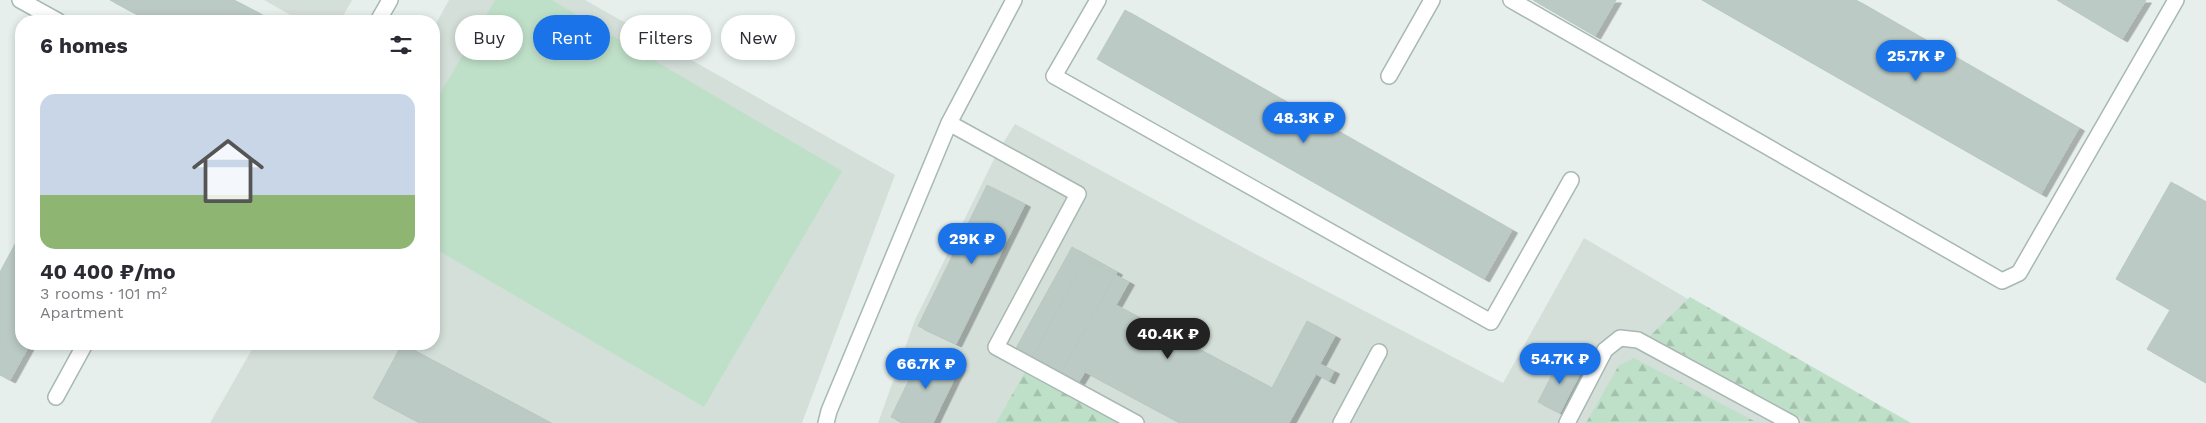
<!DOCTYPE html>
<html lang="en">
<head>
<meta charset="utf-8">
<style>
  :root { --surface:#fff; --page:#f2f2f3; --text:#2b2b33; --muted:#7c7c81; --line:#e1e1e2; --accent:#1a73e8 }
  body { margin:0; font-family:"Work Sans",sans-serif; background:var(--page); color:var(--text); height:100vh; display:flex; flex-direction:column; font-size:19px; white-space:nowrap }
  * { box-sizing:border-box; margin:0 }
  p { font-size:16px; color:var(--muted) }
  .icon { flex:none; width:28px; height:28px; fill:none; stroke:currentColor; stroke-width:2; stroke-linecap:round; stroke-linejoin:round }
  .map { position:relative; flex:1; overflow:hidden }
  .panel { position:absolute; left:15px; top:15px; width:425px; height:335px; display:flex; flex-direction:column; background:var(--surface); border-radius:20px; box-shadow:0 2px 8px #0003 }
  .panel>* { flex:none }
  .guide { position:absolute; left:455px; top:15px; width:475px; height:45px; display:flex; gap:10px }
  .price { position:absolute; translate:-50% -42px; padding:0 11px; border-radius:18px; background:var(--accent); color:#fff; font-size:16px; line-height:32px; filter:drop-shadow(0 1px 2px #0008) }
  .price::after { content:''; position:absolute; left:50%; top:30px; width:15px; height:11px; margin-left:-8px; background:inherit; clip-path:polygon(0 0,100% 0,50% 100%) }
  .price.current { background:#222; color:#fff }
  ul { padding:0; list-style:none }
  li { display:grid; align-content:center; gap:10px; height:265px; padding:0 25px }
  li+li { border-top:1px solid var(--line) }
  li span { display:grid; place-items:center; height:155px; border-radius:15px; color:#555 }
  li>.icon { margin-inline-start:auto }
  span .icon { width:90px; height:90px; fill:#fffc; stroke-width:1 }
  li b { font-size:21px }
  h2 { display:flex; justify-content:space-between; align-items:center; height:60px; padding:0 25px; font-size:21px }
  .tag { padding:0 18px; border-radius:22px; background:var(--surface); box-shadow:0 2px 8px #0003; font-size:18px; line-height:45px }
  .tag.current { background:var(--accent); color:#fff }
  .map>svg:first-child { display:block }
  .built { fill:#d4dfda }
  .green { fill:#bfe0c8 }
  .forest { fill:url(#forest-firs) }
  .building { fill:#bbcac4; stroke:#b8c9c2; filter:url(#shadow) }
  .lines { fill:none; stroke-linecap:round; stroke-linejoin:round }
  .service-casing { stroke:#a8b8b2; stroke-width:18 }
  .minor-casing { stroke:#a8b8b2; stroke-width:18 }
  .service { stroke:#fff; stroke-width:15 }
  .minor { stroke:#fff; stroke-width:15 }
</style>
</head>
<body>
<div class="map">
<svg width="2206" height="423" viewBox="0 0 2206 423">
  <defs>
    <pattern id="forest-firs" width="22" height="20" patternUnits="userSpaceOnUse" patternTransform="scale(1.25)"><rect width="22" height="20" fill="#bfe0c8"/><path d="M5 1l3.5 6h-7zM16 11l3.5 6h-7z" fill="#a4c1ad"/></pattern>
    <filter id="shadow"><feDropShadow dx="5.5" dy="3" stdDeviation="0" flood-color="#0004"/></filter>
  </defs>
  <rect width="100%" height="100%" fill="#e6efeb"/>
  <path class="built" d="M 264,0 L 352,0 L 340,21 L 301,21 Z
    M 449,0 L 585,0 L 895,175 L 802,423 L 210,423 L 255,344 L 434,344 L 434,27 Z
    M 1015,124 L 1259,256 L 1503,383 L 1584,238 L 1899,423 L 878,423 L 915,320 L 998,151 Z"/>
  <path class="green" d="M 495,0 L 552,0 L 842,171 L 704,407 L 434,248 L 434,104 Z"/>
  <path class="forest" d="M 1690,297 L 1911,423 L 1809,423 L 1650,336 Z
    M 1634,358 L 1754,421 L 1586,423 L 1619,365 Z
    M 1025,372 L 1118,423 L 996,423 Z"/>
  <path class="building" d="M 110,0 L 234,0 L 274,21 L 149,21 Z
    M 1533,0 L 1616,0 L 1595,36 Z
    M 1702,0 L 1856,0 L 2079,128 L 2041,194 Z
    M 2057,0 L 2146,0 L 2122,39 Z
    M 1125,10 L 1512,230 L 1484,279 L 1097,59 Z
    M 2171,182 L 2206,202 L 2206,383 L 2147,349 L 2170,310 L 2116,279 Z
    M 987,185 L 1025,204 L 956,344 L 918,326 Z
    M 21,233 L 21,344 L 30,344 L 10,380 L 0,375 L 0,272 Z
    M 1072,247 L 1117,272 L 1060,375 L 1015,350 Z
    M 1085,259 L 1129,282 L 1116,305 L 1272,388 L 1307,321 L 1335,336 L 1320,364 L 1334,371 L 1329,381 L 1316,374 L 1289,423 L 1180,423 L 1085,372 L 1077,385 L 1031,360 Z
    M 402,344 L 551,423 L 420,423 L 373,398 Z
    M 924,349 L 960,367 L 933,423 L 904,423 L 891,417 Z
    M 1561,357 L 1583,368 L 1560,413 L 1538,402 Z"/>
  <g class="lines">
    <g class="service-casing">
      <path id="service" d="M 20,0 L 58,21
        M 1098,0 L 1054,76 L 1491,322 L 1571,180
        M 1511,0 L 2002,281 L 2019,273 L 2176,0
        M 378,21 L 390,0
        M 1389,76 L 1432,0
        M 949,123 L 1078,194 L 996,347 L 1136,423
        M 56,397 L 85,344
        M 1341,423 L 1379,352
        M 1567,423 L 1605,350 L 1620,338 L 1638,340 L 1791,423"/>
    </g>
    <g class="minor-casing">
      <path id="minor" d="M 826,423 L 829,411 L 949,123 L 1014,0"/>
    </g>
    <use href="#service" class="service"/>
    <use href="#minor" class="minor"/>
  </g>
</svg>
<b class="price" style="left:1916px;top:82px">25.7K ₽</b>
<b class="price" style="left:1304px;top:144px">48.3K ₽</b>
<b class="price" style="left:972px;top:265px">29K ₽</b>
<b class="price current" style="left:1168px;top:360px">40.4K ₽</b>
<b class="price" style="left:1560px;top:385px">54.7K ₽</b>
<b class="price" style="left:926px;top:390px">66.7K ₽</b>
<div class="guide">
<a class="tag">Buy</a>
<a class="tag current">Rent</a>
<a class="tag">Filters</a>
<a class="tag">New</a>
</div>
<section class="panel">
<h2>6 homes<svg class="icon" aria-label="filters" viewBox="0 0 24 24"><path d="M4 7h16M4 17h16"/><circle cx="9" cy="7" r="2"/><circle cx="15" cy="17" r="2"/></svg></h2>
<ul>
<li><span style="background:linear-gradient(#c9d6e8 65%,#8fb573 0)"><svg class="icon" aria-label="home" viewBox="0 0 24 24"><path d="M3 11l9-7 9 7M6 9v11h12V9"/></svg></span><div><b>40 400 ₽/mo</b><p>3 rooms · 101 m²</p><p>Apartment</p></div></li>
</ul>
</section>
</div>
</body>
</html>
